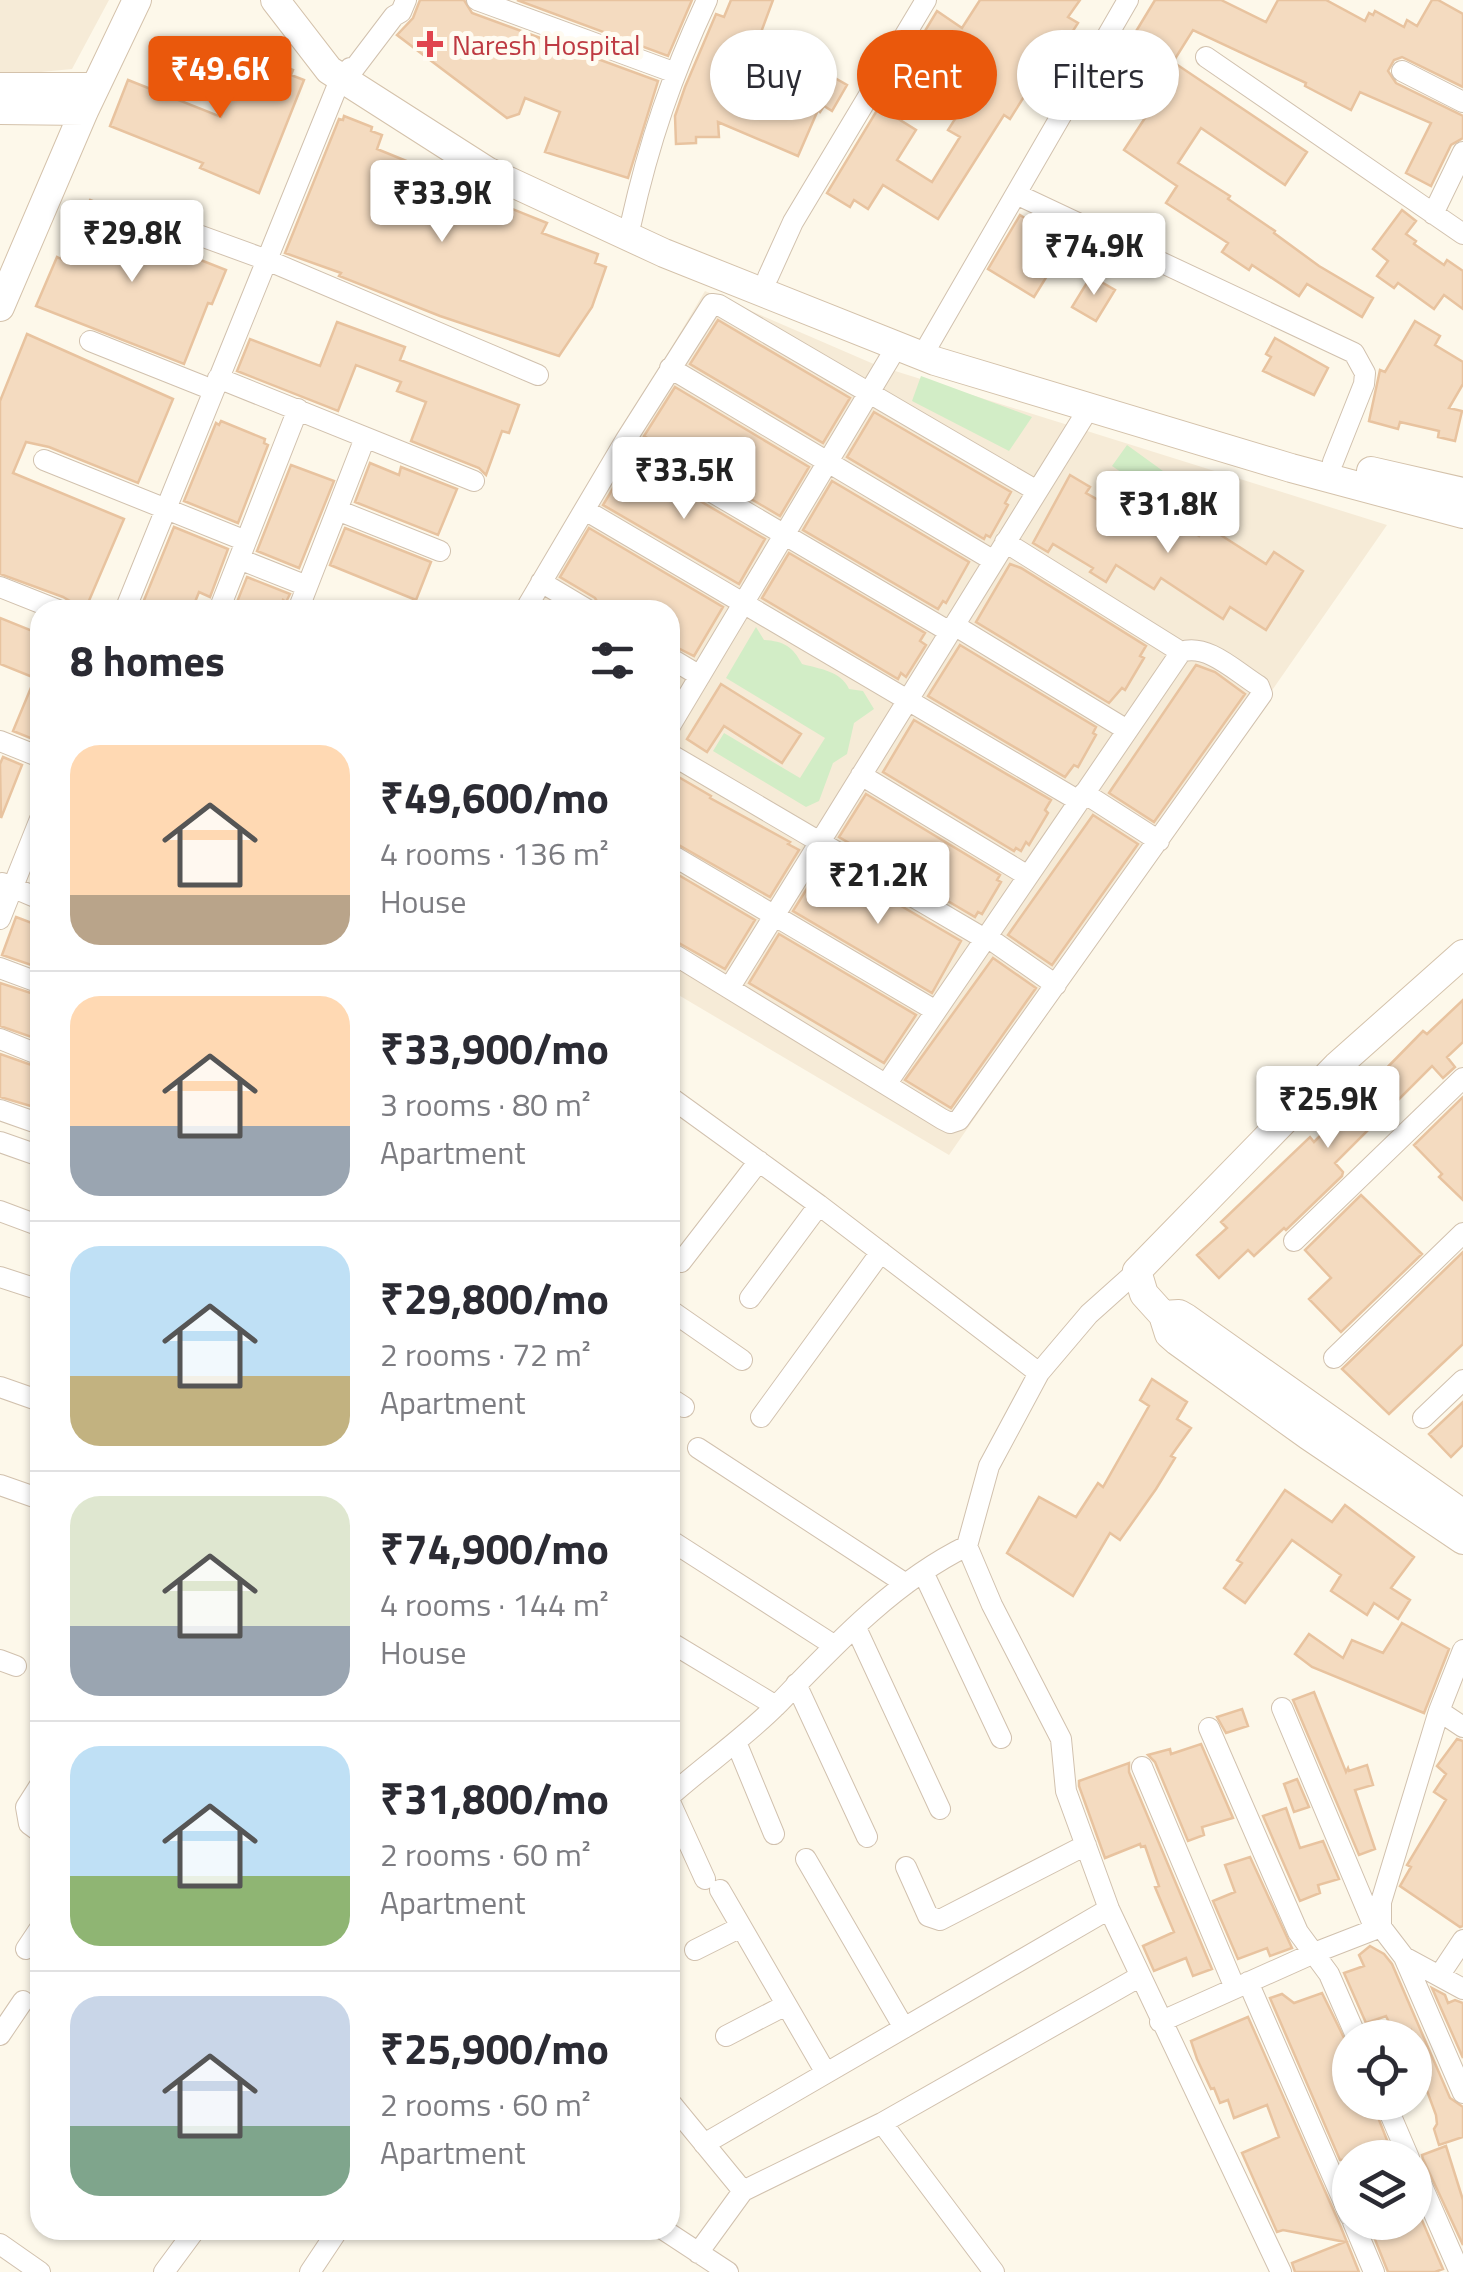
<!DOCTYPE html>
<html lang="en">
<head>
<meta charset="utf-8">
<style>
  :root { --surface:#fff; --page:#f2f2f3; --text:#2b2b33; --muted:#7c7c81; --line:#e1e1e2; --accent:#ea580c }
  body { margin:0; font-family:"Titillium Web",sans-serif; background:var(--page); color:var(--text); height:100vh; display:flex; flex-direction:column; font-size:38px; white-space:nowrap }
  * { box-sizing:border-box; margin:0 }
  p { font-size:32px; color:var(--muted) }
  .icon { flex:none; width:55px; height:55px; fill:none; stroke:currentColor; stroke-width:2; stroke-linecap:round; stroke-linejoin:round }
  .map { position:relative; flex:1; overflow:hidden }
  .panel { position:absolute; left:30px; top:600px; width:650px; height:1640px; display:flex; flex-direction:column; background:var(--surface); border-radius:30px; box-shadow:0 2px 8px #0004 }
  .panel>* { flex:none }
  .hud { position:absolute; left:710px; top:30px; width:602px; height:90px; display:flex; gap:20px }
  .tools { position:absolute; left:1332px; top:2020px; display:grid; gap:20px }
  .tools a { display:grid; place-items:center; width:100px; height:100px; border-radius:50%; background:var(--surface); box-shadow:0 2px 8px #0004; font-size:50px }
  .price { position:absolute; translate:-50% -85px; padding:0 22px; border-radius:10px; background:#fff; color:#222; font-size:32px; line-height:65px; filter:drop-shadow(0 2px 5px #0008) }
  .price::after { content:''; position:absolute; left:50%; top:60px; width:30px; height:22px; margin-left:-15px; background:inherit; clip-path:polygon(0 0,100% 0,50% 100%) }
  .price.active { background:var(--accent); color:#fff }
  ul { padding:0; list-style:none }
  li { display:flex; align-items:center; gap:30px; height:250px; padding:0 40px }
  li+li { border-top:2px solid var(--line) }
  li span { display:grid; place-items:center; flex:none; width:280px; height:200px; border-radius:30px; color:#555 }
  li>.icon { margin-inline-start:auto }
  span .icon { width:120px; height:120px; fill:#fffc; stroke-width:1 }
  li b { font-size:42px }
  h2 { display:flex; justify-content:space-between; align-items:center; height:120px; padding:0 40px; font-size:42px }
  .tag { padding:0 35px; border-radius:45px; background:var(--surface); box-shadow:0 2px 8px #0004; font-size:35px; line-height:90px }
  .tag.active { background:var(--accent); color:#fff }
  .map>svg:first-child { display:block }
  .residential { fill:#f6ebd7 }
  .green { fill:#d2edc6 }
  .building { fill:#f4dbc0; stroke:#e8c39f; stroke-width:2.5; fill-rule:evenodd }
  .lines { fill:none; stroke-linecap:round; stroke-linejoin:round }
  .street-casing { stroke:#d1c1ae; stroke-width:22 }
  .secondary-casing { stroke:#d4c2ab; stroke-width:30 }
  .street { stroke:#fff; stroke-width:20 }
  .secondary { stroke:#fff; stroke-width:28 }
  .health-dot { fill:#e0444e; stroke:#fffbf1; stroke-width:4 }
  .labels { text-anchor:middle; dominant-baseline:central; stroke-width:10; stroke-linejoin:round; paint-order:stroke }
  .health-label { font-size:28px; fill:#be3a42; stroke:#fffbf1; text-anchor:start }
</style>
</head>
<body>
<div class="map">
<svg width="1463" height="2272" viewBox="0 0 1463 2272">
  <rect width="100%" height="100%" fill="#fdf8ea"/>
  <path class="residential" d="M 0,0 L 109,0 L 72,69 L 0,76 Z
    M 705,291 L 876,365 L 1387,525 L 949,1155 L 670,990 L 670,610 L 515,610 Z"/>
  <path class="green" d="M 921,376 L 1032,417 L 1009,451 L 912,401 Z
    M 1127,445 L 1163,471 L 1149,491 L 1112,466 Z
    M 756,627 L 764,640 C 784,641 793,647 802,664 C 820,669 841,671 849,689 L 863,691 L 874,709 L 854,723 L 847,754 L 833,763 L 819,801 L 806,807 L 713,751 L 724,733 L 800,778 L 825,738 L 726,678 Z"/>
  <path class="building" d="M 420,0 L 464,0 L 472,13 L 658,81 L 628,178 L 545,152 L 560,112 L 525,98 L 519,114 L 507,118 L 397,35 L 413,18 Z
    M 517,0 L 692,0 L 668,56 Z
    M 731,0 L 773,0 L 760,35 L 847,85 L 832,111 L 824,106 L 820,112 L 818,110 L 798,156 L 718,122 L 719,137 L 696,137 L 696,143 L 676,144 L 675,116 L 685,87 L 716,14 L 724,17 Z
    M 980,0 L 1080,0 L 1068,17 L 1078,23 L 1059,53 L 1054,49 L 1010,119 L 1004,115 L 938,219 L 883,185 L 868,209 L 854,200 L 850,207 L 827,193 L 937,11 L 962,28 ZM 928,68 L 971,94 L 948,130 L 960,137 L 932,182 L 897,160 L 916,130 L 897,118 Z
    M 1155,0 L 1221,0 L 1266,22 L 1278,0 L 1326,0 L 1365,21 L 1369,13 L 1373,15 L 1375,11 L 1404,27 L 1407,20 L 1417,26 L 1432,0 L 1438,0 L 1463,14 L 1463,87 L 1402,57 L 1394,60 L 1388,71 L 1396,83 L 1463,116 L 1463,138 L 1451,145 L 1431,186 L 1406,173 L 1431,123 L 1360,92 L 1351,110 L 1305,86 L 1306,83 L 1193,30 L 1173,62 L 1307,152 L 1285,185 L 1201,128 L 1178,163 L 1230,196 L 1228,199 L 1275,231 L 1274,233 L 1319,266 L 1373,298 L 1362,317 L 1307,284 L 1299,296 L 1252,265 L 1249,270 L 1222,252 L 1228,243 L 1166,203 L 1177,186 L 1124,150 L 1145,118 L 1109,94 L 1142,43 L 1135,33 Z
    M 251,44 L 269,51 L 266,59 L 293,70 L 291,75 L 304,80 L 259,193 L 200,168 L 203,163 L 110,126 L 128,80 L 221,117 Z
    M 344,116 L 372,127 L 371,131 L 382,135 L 377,149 L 492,196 L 490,200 L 547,223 L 542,233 L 598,254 L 595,263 L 606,267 L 592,307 L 559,356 L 440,316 L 339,276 L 341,273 L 285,253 L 339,119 L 343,120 Z
    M 90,200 L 110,208 L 107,215 L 191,249 L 188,255 L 226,270 L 212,304 L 208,303 L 184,364 L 36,306 L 57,257 L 65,261 Z
    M 1402,210 L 1416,221 L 1406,234 L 1416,241 L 1414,244 L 1444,265 L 1447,260 L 1463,271 L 1463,309 L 1444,295 L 1434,309 L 1398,283 L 1394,288 L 1377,276 L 1388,261 L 1373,249 Z
    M 1020,215 L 1050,234 L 1046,240 L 1063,250 L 1034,297 L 988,269 Z
    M 1091,276 L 1115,290 L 1096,321 L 1072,307 Z
    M 718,320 L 850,398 L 823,443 L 690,364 Z
    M 1415,321 L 1440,336 L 1435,345 L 1463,362 L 1463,384 L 1449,408 L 1462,411 L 1455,441 L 1438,437 L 1439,431 L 1400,422 L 1398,429 L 1369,421 L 1380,370 L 1385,372 Z
    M 337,322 L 405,347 L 400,360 L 519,405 L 509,433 L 502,431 L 486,475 L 479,468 L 411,441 L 426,402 L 397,391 L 401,382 L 356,365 L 338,411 L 237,371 L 250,339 L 320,366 Z
    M 27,334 L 173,399 L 138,483 L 49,447 L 26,442 L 13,473 L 124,519 L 85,610 L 63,597 L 0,574 L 0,401 Z
    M 1275,338 L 1328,368 L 1314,395 L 1263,371 L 1271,357 L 1266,354 Z
    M 675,387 L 809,467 L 780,516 L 644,436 Z
    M 874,412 L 1011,492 L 1005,503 L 1008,505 L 990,537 L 986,535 L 984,539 L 847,457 Z
    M 221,421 L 265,439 L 264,443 L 268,445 L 238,523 L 184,501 L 216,423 L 219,425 Z
    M 630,460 L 765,539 L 739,584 L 603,505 Z
    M 370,463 L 399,475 L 401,467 L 457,489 L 438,535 L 355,502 Z
    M 291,465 L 334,481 L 299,568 L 257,551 Z
    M 1070,475 L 1090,487 L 1086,493 L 1123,514 L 1126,509 L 1154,524 L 1162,512 L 1199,536 L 1205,525 L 1266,564 L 1274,552 L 1303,571 L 1266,630 L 1230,607 L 1223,619 L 1161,578 L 1154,589 L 1116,565 L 1106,582 L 1090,572 L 1093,568 L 1053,544 L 1048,552 L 1033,543 Z
    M 832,481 L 969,562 L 946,603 L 943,601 L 938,609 L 803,530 Z
    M 174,527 L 228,549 L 210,597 L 199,592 L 193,607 L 186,604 L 183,610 L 140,610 Z
    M 345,528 L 431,562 L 416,600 L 330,565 Z
    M 589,528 L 723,607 L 694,656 L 670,644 L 670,610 L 637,610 L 623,602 L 618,610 L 602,610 L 595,598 L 560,577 Z
    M 789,553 L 925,633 L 920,641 L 926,645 L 906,677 L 901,673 L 898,679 L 762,598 Z
    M 1010,564 L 1021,568 L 1146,646 L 1140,656 L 1144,658 L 1125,690 L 1122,688 L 1109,703 L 976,622 Z
    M 247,577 L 290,594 L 286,602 L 283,600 L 279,610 L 242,610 L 235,607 Z
    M 0,618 L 40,634 L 40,742 L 13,731 L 35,678 L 0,664 Z
    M 960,645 L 1096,727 L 1093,733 L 1096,735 L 1078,767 L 1074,765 L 1065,777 L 928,696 Z
    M 1196,665 L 1215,672 L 1245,694 L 1154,822 L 1109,793 Z
    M 721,684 L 801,734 L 782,763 L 724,726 L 707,752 L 687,739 Z
    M 914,720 L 1051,800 L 1045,810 L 1048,813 L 1029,845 L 1026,842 L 1021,851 L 1016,848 L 1014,851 L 883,772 Z
    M 3,757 L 22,765 L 1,818 L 0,764 Z
    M 670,772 L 711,796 L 710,798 L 790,842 L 788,844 L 799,850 L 770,897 L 670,840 Z
    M 866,794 L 1000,875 L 997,880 L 1001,882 L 982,914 L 978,912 L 975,917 L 839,837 Z
    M 1093,815 L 1138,844 L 1052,965 L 1008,935 Z
    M 824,861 L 961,941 L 932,993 L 793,911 Z
    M 670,870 L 755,920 L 725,969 L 670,938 Z
    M 16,917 L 40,926 L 40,968 L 2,955 Z
    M 779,934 L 916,1015 L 884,1063 L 749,983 Z
    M 993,958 L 1036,988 L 951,1108 L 905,1080 Z
    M 0,983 L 40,996 L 40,1040 L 0,1026 Z
    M 1463,1000 L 1463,1042 L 1447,1057 L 1455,1067 L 1443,1078 L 1432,1066 L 1335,1163 L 1343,1172 L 1342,1176 L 1286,1230 L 1284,1228 L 1254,1256 L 1248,1250 L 1219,1278 L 1197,1255 L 1227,1228 L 1221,1222 L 1310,1137 L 1314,1142 L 1423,1031 L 1427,1034 Z
    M 0,1054 L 40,1068 L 40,1094 L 34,1107 L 0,1097 Z
    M 1463,1097 L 1463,1200 L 1439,1177 L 1442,1174 L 1414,1145 Z
    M 1361,1195 L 1422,1254 L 1341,1332 L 1309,1299 L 1331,1278 L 1305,1250 Z
    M 1463,1252 L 1463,1344 L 1389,1414 L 1342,1369 Z
    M 1152,1379 L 1187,1402 L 1177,1419 L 1191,1428 L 1171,1456 L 1175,1458 L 1156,1489 L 1120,1540 L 1110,1533 L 1073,1596 L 1007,1553 L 1039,1497 L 1076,1517 L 1098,1483 L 1103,1487 L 1149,1406 L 1140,1400 Z
    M 1463,1402 L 1463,1445 L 1451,1457 L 1429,1434 Z
    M 1285,1490 L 1332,1522 L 1345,1505 L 1414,1557 L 1391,1588 L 1410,1600 L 1398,1619 L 1374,1603 L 1367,1615 L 1331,1591 L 1341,1575 L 1292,1540 L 1245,1603 L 1224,1588 L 1242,1563 L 1237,1560 Z
    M 1402,1623 L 1449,1649 L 1424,1713 L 1312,1667 L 1295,1654 L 1309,1634 L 1343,1658 L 1352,1640 L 1383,1653 Z
    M 1314,1692 L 1346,1772 L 1348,1768 L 1349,1771 L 1367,1765 L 1373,1785 L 1355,1790 L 1375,1849 L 1359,1855 L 1293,1700 Z
    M 1242,1709 L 1248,1726 L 1226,1733 L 1217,1717 Z
    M 1457,1739 L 1463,1741 L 1463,1926 L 1460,1927 L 1400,1886 L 1411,1867 L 1407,1865 L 1446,1800 L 1434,1792 L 1446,1774 L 1437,1766 Z
    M 1201,1744 L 1233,1818 L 1202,1827 L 1204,1835 L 1188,1841 L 1155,1762 L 1148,1755 L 1170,1749 L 1171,1754 Z
    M 1129,1763 L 1129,1772 L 1212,1969 L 1193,1976 L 1186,1958 L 1154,1971 L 1143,1946 L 1174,1932 L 1155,1887 L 1159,1886 L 1145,1846 L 1141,1847 L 1140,1844 L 1105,1858 L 1079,1786 L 1079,1781 Z
    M 1297,1779 L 1309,1807 L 1294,1812 L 1284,1784 Z
    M 1286,1808 L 1300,1848 L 1323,1841 L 1339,1879 L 1318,1885 L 1320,1893 L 1300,1901 L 1263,1816 Z
    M 1250,1857 L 1292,1948 L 1270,1956 L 1267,1948 L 1238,1959 L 1213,1901 L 1235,1892 L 1225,1865 Z
    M 1370,1946 L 1384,1954 L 1392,1964 L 1450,2098 L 1463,2107 L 1463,2137 L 1439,2145 L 1434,2129 L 1437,2124 L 1436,2115 L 1423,2080 L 1430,2077 L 1411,2030 L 1396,2037 L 1386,2016 L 1366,2023 L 1344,1973 L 1364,1966 L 1359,1955 Z
    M 1432,1988 L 1445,1995 L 1448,2003 L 1455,2000 L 1463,2003 L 1463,2058 Z
    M 1322,1993 L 1350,2050 L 1350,2102 L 1372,2102 L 1394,2158 L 1340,2160 L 1270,1998 L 1282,1994 L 1294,2003 Z
    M 1248,2017 L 1340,2225 L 1359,2272 L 1295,2272 L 1292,2263 L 1345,2242 L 1283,2230 L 1277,2232 L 1242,2153 L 1279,2137 L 1267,2105 L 1234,2118 L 1228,2100 L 1220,2103 L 1214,2088 L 1211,2089 L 1197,2059 L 1191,2041 Z
    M 1446,2146 L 1463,2200 L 1463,2245 L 1423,2159 L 1422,2155 Z
    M 1415,2204 L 1443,2269 L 1435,2272 L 1388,2272 L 1368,2222 L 1415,2222 Z"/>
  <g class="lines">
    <g class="street-casing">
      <path id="street" d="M 477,0 L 673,72
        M 1206,57 L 1463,234
        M 353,70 L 394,16 L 401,12 L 406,0
        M 1402,71 L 1463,102
        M 1016,194 L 1354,353 L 1365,373 L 1364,384 L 1333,462
        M 132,211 L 267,260 L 538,375
        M 1433,214 L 1463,152
        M 631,223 C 649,142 672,75 707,0
        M 768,277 L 793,222 L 926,0
        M 90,341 L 213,390
        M 929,344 L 1128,0
        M 670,368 L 994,561
        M 218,378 L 474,481
        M 625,441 L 950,632
        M 44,460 L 246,541
        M 337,510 L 440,551
        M 585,510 L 1079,801
        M 239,559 L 307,586
        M 541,582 L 588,610
        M 0,587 L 58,610
        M 125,610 L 337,87 L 350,68
        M 219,610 L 298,409
        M 298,610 L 365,438
        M 525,610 L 625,441 L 712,304 L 719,305 L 1037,491
        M 954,625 L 1127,730
        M 670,658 L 700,676
        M 670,726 L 897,346
        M 0,741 L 40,757
        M 670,754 L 985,939
        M 861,775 L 1028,876
        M 1084,793 L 1159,841
        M 670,854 L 936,1011
        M 2,883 L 40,899
        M 0,919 L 40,819
        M 987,937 L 1056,985
        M 670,952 L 942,1119 L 950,1123 L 959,1120 L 1262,694 L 1259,686 C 1236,672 1208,643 1181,652 L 1005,542
        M 0,968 L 40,983
        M 730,987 L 1089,408
        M 0,1039 L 40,1055
        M 887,1083 L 1181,652
        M 670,1097 L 819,1205 L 1039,1373
        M 0,1110 L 40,1124
        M 0,1142 L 40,1156
        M 0,1211 L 40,1226
        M 1294,1241 L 1463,1078
        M 681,1262 L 759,1161
        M 1137,1271 L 1089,1314 L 1039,1373 L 989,1466 L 967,1546 L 992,1605 L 1061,1739 L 1066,1791 L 1109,1909 L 1281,2272
        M 0,1277 L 40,1290
        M 750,1298 L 819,1205
        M 670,1310 L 742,1360
        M 1334,1358 L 1463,1233
        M 0,1387 L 40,1401
        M 670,1398 L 684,1407
        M 761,1417 L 881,1252
        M 1423,1418 L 1463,1380
        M 698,1448 L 906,1584
        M 0,1485 L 40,1499
        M 670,1540 L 835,1646
        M 923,1572 L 1001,1738
        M 856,1628 L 940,1809
        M 670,1642 L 776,1706
        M 1463,1650 L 1439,1711 L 1381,1902 L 1381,1927 L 1404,1957 L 1463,1989
        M 0,1660 L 16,1666
        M 796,1684 L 867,1837
        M 1282,1708 L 1375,1929
        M 1439,1711 L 1463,1727
        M 1209,1728 L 1298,1932 L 1329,1974 L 1357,2038
        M 736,1742 L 774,1834
        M 1142,1767 L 1235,1988
        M 40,1785 L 26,1807 L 29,1824 L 40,1832
        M 670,1796 C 705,1765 744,1738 777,1705 C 833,1647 893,1582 967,1546
        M 670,1802 L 705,1879
        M 806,1859 L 904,2028
        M 906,1867 L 928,1916 L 940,1920 L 1086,1845
        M 720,1890 L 826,2073
        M 26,1949 L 40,1928
        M 695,1950 L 741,1927
        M 1404,1957 L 1463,2093
        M 1439,1976 L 1463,1940
        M 1248,1982 L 1350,2216
        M 1160,2022 L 1314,1953 L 1381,1927
        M 0,2035 L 23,2001
        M 726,2036 L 786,2005
        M 670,2102 L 743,2191 L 698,2253
        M 1385,2102 L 1409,2158
        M 882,2123 L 994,2272
        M 704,2144 L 1109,1909
        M 1415,2170 L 1458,2268
        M 743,2191 L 882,2123 L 1139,1977
        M 1353,2222 L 1374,2272
        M 664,2230 L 728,2272
        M 0,2244 L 40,2272
        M 164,2272 L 195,2230
        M 310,2272 L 338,2230"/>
    </g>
    <g class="secondary-casing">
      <path id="secondary" d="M 275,0 L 329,70 L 487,171 L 664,253 L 935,361 L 1291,468 L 1463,514
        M 0,87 L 95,87
        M 0,110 L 84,111
        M 0,307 L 84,111 L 137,0
        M 1371,471 L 1463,492
        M 1163,1315 L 1144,1294 L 1137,1271 L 1337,1066 L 1463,954
        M 1463,1514 L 1186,1318 L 1179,1314 L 1163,1315 L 1169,1334 L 1177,1341 L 1309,1436 L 1463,1540"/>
    </g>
    <use href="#street" class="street"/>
    <use href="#secondary" class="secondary"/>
  </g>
  <path class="health-dot" d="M425 29h10v10h10v10h-10v10h-10v-10h-10v-10h10z"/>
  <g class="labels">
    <g class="health-label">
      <text x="452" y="44">Naresh Hospital</text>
    </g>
  </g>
</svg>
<div class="tools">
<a><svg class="icon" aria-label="locate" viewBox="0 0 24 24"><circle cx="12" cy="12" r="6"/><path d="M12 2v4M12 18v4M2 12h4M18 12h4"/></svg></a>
<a><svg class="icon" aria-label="layers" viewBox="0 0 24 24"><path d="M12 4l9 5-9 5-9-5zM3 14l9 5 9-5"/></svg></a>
</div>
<b class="price active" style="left:220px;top:121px">₹49.6K</b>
<b class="price" style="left:442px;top:245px">₹33.9K</b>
<b class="price" style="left:132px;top:285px">₹29.8K</b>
<b class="price" style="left:1094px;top:298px">₹74.9K</b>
<b class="price" style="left:684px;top:522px">₹33.5K</b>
<b class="price" style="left:1168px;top:556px">₹31.8K</b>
<b class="price" style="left:878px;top:927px">₹21.2K</b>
<b class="price" style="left:1328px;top:1151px">₹25.9K</b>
<div class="hud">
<a class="tag">Buy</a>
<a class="tag active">Rent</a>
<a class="tag">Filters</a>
</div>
<section class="panel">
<h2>8 homes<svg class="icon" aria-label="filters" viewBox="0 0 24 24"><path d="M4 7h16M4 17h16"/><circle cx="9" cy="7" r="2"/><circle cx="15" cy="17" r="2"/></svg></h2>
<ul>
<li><span style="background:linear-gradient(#ffd9b3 75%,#b9a48a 0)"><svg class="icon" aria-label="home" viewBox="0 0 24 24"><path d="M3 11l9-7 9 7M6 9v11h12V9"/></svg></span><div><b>₹49,600/mo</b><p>4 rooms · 136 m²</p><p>House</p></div></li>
<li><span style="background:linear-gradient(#ffd9b3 65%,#9aa5b1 0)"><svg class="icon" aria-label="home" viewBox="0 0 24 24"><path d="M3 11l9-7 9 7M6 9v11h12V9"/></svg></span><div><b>₹33,900/mo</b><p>3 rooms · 80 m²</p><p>Apartment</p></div></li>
<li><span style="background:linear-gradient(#bfe0f5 65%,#c2b280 0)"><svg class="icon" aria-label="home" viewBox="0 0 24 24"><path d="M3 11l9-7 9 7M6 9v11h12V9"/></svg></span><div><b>₹29,800/mo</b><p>2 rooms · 72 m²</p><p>Apartment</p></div></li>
<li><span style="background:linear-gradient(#dfe7d0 65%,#9aa5b1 0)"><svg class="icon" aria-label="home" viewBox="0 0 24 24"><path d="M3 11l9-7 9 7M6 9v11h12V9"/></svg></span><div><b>₹74,900/mo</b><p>4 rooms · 144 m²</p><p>House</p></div></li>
<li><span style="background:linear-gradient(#bfe0f5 65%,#8fb573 0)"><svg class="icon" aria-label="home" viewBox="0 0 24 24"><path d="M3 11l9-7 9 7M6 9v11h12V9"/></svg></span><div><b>₹31,800/mo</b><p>2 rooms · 60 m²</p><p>Apartment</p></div></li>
<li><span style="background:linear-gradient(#c9d6e8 65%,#7fa58c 0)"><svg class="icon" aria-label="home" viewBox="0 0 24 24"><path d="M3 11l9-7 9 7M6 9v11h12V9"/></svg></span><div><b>₹25,900/mo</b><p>2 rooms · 60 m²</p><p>Apartment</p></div></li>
</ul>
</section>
</div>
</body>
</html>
